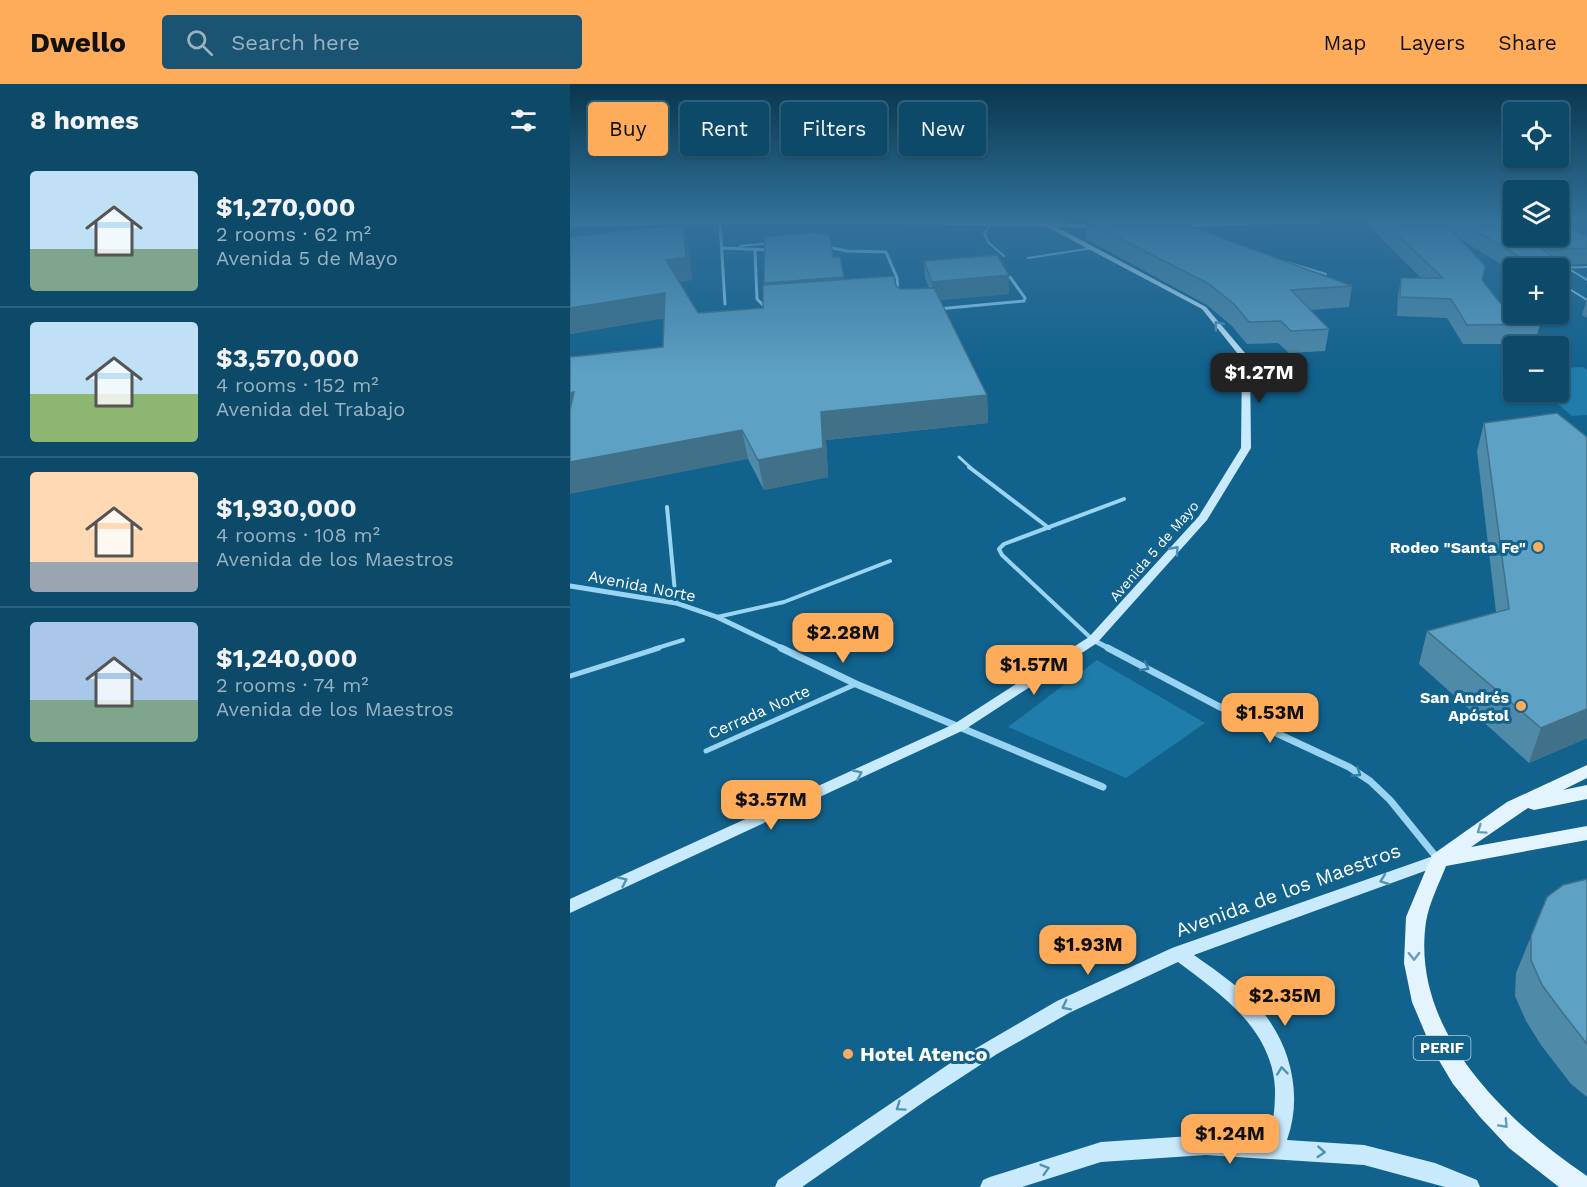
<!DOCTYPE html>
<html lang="en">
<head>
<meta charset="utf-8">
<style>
  :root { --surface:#0d4a6a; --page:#1b5472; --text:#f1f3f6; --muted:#9ab3c1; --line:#2d627e; --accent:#ffac5a }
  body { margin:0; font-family:"Work Sans",sans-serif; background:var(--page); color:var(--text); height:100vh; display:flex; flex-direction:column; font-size:22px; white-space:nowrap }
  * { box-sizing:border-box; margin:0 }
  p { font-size:20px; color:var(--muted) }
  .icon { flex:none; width:33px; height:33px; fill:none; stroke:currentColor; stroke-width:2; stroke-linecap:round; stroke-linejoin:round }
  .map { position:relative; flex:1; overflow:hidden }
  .panel { display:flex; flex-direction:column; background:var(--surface); width:570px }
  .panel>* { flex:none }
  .banner { position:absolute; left:18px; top:18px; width:570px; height:54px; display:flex; gap:12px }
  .controls { position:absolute; left:933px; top:18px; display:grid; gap:12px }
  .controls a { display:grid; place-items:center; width:66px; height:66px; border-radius:6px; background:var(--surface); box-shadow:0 2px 4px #0004,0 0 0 2px var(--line); font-size:30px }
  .price { position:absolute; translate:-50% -51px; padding:0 14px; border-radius:12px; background:var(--accent); color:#111; font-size:20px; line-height:39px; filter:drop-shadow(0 2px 3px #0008) }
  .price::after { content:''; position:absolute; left:50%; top:36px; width:18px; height:14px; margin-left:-9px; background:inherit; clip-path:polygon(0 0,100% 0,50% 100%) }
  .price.current { background:#222; color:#fff }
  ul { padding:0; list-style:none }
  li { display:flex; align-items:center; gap:18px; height:150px; padding:0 30px }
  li+li { border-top:2px solid var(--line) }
  li span { display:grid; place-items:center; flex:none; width:168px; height:120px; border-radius:6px; color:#555 }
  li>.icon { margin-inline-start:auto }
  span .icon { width:72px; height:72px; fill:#fffc; stroke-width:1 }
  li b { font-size:26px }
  h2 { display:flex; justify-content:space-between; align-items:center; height:72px; padding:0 30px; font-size:26px }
  .tag { padding:0 21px; border-radius:6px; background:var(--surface); box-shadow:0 2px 4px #0004,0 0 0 2px var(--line); font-size:21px; line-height:54px }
  .tag.current { background:var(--accent); color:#111 }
  header { display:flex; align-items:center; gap:36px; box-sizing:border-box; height:84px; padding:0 30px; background:var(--accent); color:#111 }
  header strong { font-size:28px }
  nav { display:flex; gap:33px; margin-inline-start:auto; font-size:21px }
  .search { width:420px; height:54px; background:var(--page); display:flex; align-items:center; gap:15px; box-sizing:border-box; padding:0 21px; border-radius:6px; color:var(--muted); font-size:22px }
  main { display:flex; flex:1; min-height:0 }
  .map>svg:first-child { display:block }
  .green { fill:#1f7dab }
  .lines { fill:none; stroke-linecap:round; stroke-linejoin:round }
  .lane-far3 { stroke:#99d4f2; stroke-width:2 }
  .lane-far2 { stroke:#99d4f2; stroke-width:3 }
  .lane-far1 { stroke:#99d4f2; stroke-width:4 }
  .lane { stroke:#99d4f2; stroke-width:5 }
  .street-far2 { stroke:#99d4f2; stroke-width:3 }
  .street-far1 { stroke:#99d4f2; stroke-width:5 }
  .street { stroke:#99d4f2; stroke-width:7 }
  .secondary { fill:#c8eafc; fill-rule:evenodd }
  .primary { fill:#e4f4ff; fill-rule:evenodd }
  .wall { fill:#508aa9 }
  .shaded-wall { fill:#417189 }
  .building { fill:#5da1c4; stroke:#417189; stroke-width:1.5 }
  .oneway { stroke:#5192b4 }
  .oneway2 { stroke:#337ea6 }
  .oneway3 { stroke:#659cbb }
  .poi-dot { fill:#ffac5a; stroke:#11628d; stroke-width:2 }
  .labels { text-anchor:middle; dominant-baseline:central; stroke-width:6; stroke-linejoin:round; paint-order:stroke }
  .far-street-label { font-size:14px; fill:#fff; stroke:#11628d }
  .shield { fill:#11628d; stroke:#b8d0dd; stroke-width:1.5 }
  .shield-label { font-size:15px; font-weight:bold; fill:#fff }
  .poi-label { font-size:16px; font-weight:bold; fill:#fff; stroke:#11628d; text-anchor:end }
  .street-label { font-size:16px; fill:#fff; stroke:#11628d }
  .near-street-label { font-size:20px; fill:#fff; stroke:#11628d }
  .near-poi-label { font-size:20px; font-weight:bold; fill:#fff; stroke:#11628d; text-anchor:start }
</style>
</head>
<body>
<header>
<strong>Dwello</strong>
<div class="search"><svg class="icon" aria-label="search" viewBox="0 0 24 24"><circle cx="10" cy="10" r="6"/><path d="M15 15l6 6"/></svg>Search here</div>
<nav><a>Map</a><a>Layers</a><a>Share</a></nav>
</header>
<main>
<section class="panel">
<h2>8 homes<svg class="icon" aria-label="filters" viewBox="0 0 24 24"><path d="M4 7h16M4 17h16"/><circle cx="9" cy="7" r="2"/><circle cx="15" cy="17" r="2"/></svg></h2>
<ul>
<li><span style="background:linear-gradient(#bfe0f5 65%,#7fa58c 0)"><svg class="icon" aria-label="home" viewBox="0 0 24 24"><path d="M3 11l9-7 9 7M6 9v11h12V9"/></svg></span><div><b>$1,270,000</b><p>2 rooms · 62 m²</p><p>Avenida 5 de Mayo</p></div></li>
<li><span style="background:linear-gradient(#bfe0f5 60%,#8fb573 0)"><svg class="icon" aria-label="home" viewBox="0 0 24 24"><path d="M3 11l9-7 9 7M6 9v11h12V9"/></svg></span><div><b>$3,570,000</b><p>4 rooms · 152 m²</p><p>Avenida del Trabajo</p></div></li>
<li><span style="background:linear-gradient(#ffd9b3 75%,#9aa5b1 0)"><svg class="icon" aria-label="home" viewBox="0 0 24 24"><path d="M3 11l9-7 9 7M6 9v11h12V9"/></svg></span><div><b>$1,930,000</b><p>4 rooms · 108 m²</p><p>Avenida de los Maestros</p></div></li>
<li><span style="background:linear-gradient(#a9c7e8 65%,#7fa58c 0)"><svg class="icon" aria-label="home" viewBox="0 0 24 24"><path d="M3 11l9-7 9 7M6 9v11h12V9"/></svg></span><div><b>$1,240,000</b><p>2 rooms · 74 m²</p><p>Avenida de los Maestros</p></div></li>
</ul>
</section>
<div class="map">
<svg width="1017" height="1103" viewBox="0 0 1017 1103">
  <rect width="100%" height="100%" fill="#11628d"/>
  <path class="green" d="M 1013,283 L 1017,286 L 1017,331 L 1002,332 L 974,308 L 988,308 L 989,284 Z
    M 527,576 L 635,639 L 556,694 L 438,643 Z"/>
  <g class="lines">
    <path class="lane-far3" d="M 421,140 L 414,150 L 419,159 L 434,172
      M 170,162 L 201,159
      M 458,174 L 523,164
      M 713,177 L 756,190
      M 983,184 L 1017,183
      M 999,185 L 1017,196
      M 988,198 L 1017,216"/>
    <path class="lane-far2" d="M 389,373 L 401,384"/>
    <path class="lane-far1" d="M 399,383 L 479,444
      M 97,423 L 106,519
      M 147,533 L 214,518 L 320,477
      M 523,556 L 432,471 L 429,465 L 434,460 L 554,415
      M 84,565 L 113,556"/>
    <path class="lane" d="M 0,592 L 89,564
      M 136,667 L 286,600"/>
    <path class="street-far2" d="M 150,138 L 155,220
      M 253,162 L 277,167 L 316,168 L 327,194 L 328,209
      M 153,164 L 201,166
      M 185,167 L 187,215 L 193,221 L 199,221
      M 368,225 L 454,217 L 455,214 L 440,193"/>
    <path class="street-far1" d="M 0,502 L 106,519 L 147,533 L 214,565
      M 523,556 L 540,565"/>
    <path class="street" d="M 211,564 L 286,600 L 533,703
      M 538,564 L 648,622 L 779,683 L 800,697 L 820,716 L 867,774"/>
    <path class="secondary" d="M 174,136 L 464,139 L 457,136 L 465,136 L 477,139 L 532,141 L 530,144 L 487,143 L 636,223 L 680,275 L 681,364 L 637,436 L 527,559 L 394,646 L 0,829 L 0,815 L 384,640 L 519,553 L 629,432 L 671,364 L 672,275 L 632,225 L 477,143 L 239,138 L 0,143 L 0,139 Z
      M 716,136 L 753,136 L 750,138 L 601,144 L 598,142 L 601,140 Z
      M 988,140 L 1017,157 L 1017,161 L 988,145 Z
      M 869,770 L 874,772 L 877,776 L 874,780 L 624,871 C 648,888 673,905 692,927 C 721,962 733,1012 717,1056 L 794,1061 L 865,1079 L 907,1096 L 910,1103 L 875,1103 L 794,1081 L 636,1071 L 531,1078 L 452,1103 L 410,1103 L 413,1096 L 420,1093 L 531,1058 L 636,1051 L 698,1055 C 704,1038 705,1023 705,1005 C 702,945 652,911 608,878 L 499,929 L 427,970 L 358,1015 L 232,1103 L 205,1103 L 208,1096 L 379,980 L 487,917 L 602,864 Z"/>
    <path class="primary" d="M 1017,681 L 1017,694 L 993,706 L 1017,701 L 1017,715 L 964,726 L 958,724 L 901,763 L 1017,742 L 1017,756 L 876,782 C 869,800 859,819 856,838 C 840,947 936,1037 1017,1092 L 1017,1103 L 989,1103 L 939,1064 L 910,1033 L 883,1000 L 861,963 L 842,918 L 834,879 L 836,833 L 862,771 L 937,718 Z"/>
  </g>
  <path class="wall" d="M 800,136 L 930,136 L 943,144 L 1017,153 L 1017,180 L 984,181 L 983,184 L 944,184 L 944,188 L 890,155 L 912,196 L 930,219 L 970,240 L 965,260 L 893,260 L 877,234 L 827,232 L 828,211 L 831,194 L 851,194 L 799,142 Z
    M 516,137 L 606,137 L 782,202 L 779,223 L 740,226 L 759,245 L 755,267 L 719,269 L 708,259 L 677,260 L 662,242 L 637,221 L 516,155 Z
    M 0,153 L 118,161 L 122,196 L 109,198 L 128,229 L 193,224 L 194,199 L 263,173 L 274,195 L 326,202 L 331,205 L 359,204 L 355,194 L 354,177 L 439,191 L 439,210 L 370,216 L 417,311 L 418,339 L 256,356 L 258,393 L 194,406 L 178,375 L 93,263 L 94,234 L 0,250 Z
    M 1017,214 L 1017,234 L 1012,231 Z
    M 914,339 L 1017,654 L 959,679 L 849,580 L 857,547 L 926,528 L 907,367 Z
    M 1017,795 L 1017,1013 L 1001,1000 L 971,961 L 956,937 L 945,912 L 946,889 L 977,813 Z"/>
  <path class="shaded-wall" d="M 113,140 L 118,161 L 122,196 L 101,199 L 96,176 Z
    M 986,175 L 983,184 L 979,184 Z
    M 439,191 L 439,210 L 364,216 L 362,198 Z
    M 274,193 L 276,211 L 197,217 L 194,199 Z
    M 95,209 L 100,233 L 0,250 L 0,224 Z
    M 4,308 L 0,337 L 0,309 Z
    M 417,311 L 418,339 L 256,356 L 258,393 L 194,406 L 188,376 L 251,328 Z
    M 172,346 L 178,375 L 0,410 L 0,378 Z
    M 1017,625 L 1017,654 L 959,679 L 971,644 Z"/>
  <path class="building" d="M 523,136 L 605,136 L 606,137 L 782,202 L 721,206 L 759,245 L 721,247 L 711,237 L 679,238 L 664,220 L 639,200 L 516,137 Z
    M 812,136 L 872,136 L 915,182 L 912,196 L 930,219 L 944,219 L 944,230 L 960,230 L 970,240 L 897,241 L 881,215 L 830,213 L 831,194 L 873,194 Z
    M 887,136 L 930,136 L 944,144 L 944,152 L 988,152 L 988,143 L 998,143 L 1017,153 L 1017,164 L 973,166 L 986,175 L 979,184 L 969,184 Z
    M 113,140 L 116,173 L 96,176 L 128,229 L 193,224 L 193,201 L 324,192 L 326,202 L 331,205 L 364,204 L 417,311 L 251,328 L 253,364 L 188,376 L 172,346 L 0,378 L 0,326 L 4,308 L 0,309 L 0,273 L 93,263 L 95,209 L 0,224 L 0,153 Z
    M 243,148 L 260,151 L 263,173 L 270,173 L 274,193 L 194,199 L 195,153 Z
    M 427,171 L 439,191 L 362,198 L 354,177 Z
    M 987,329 L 1017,353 L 1017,625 L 971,644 L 857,547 L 939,525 L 914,339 Z
    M 1017,795 L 1017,960 L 989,924 L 972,901 L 961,876 L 961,852 L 977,813 L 993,801 Z"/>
  <defs><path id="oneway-chevron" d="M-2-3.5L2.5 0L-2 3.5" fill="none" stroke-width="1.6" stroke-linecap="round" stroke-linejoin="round" transform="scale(1.5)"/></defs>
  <g class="oneway">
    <use href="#oneway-chevron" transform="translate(648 241) rotate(-130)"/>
    <use href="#oneway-chevron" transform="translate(605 466) rotate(-48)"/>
    <use href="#oneway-chevron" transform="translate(288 690) rotate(-25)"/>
    <use href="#oneway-chevron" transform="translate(814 796) rotate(160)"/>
    <use href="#oneway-chevron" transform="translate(53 797) rotate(-25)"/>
    <use href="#oneway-chevron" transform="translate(496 922) rotate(153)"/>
    <use href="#oneway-chevron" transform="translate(712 987) rotate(-96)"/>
    <use href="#oneway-chevron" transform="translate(330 1023) rotate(145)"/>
    <use href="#oneway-chevron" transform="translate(751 1068) rotate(4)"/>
    <use href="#oneway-chevron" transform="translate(475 1085) rotate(-17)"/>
  </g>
  <g class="oneway2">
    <use href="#oneway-chevron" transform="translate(575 583) rotate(28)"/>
    <use href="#oneway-chevron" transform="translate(787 689) rotate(33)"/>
  </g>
  <g class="oneway3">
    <use href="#oneway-chevron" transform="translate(911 746) rotate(145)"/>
    <use href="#oneway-chevron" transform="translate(844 872) rotate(89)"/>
    <use href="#oneway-chevron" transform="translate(934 1040) rotate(47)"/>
  </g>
  <linearGradient id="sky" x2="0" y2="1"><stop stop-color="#09364e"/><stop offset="0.47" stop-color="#32719a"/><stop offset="1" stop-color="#32719a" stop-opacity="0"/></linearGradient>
  <rect width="1017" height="290" fill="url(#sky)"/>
  <g class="poi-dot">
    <circle cx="968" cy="463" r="6"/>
    <circle cx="951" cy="622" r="6"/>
    <circle cx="278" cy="970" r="6"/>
  </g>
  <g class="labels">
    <g class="far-street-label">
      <text transform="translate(584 467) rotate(-49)">Avenida 5 de Mayo</text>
    </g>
    <rect class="shield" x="843.5" y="952" width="57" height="24" rx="4.5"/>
    <g class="shield-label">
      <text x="872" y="964">PERIF</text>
    </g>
    <g class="poi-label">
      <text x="956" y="463">Rodeo "Santa Fe"</text>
      <text x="939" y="613">San Andrés<tspan x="939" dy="18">Apóstol</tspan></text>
    </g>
    <g class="street-label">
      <text transform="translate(72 502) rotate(11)">Avenida Norte</text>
      <text transform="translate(189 628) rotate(-24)">Cerrada Norte</text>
    </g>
    <g class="near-street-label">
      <text transform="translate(718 806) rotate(-20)">Avenida de los Maestros</text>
    </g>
    <g class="near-poi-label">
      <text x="290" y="970">Hotel Atenco</text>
    </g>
  </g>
</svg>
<div class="controls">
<a><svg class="icon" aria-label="locate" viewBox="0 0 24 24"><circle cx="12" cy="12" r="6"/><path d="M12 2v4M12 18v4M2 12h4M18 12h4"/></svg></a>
<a><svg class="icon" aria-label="layers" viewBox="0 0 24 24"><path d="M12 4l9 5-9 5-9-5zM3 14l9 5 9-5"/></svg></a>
<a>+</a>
<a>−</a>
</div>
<b class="price current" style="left:689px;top:320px">$1.27M</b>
<b class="price" style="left:273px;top:580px">$2.28M</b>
<b class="price" style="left:464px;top:612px">$1.57M</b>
<b class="price" style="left:700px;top:660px">$1.53M</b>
<b class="price" style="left:201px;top:747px">$3.57M</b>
<b class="price" style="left:518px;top:892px">$1.93M</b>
<b class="price" style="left:715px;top:943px">$2.35M</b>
<b class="price" style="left:660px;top:1081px">$1.24M</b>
<div class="banner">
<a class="tag current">Buy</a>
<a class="tag">Rent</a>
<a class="tag">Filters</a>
<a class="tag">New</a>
</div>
</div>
</main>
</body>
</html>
